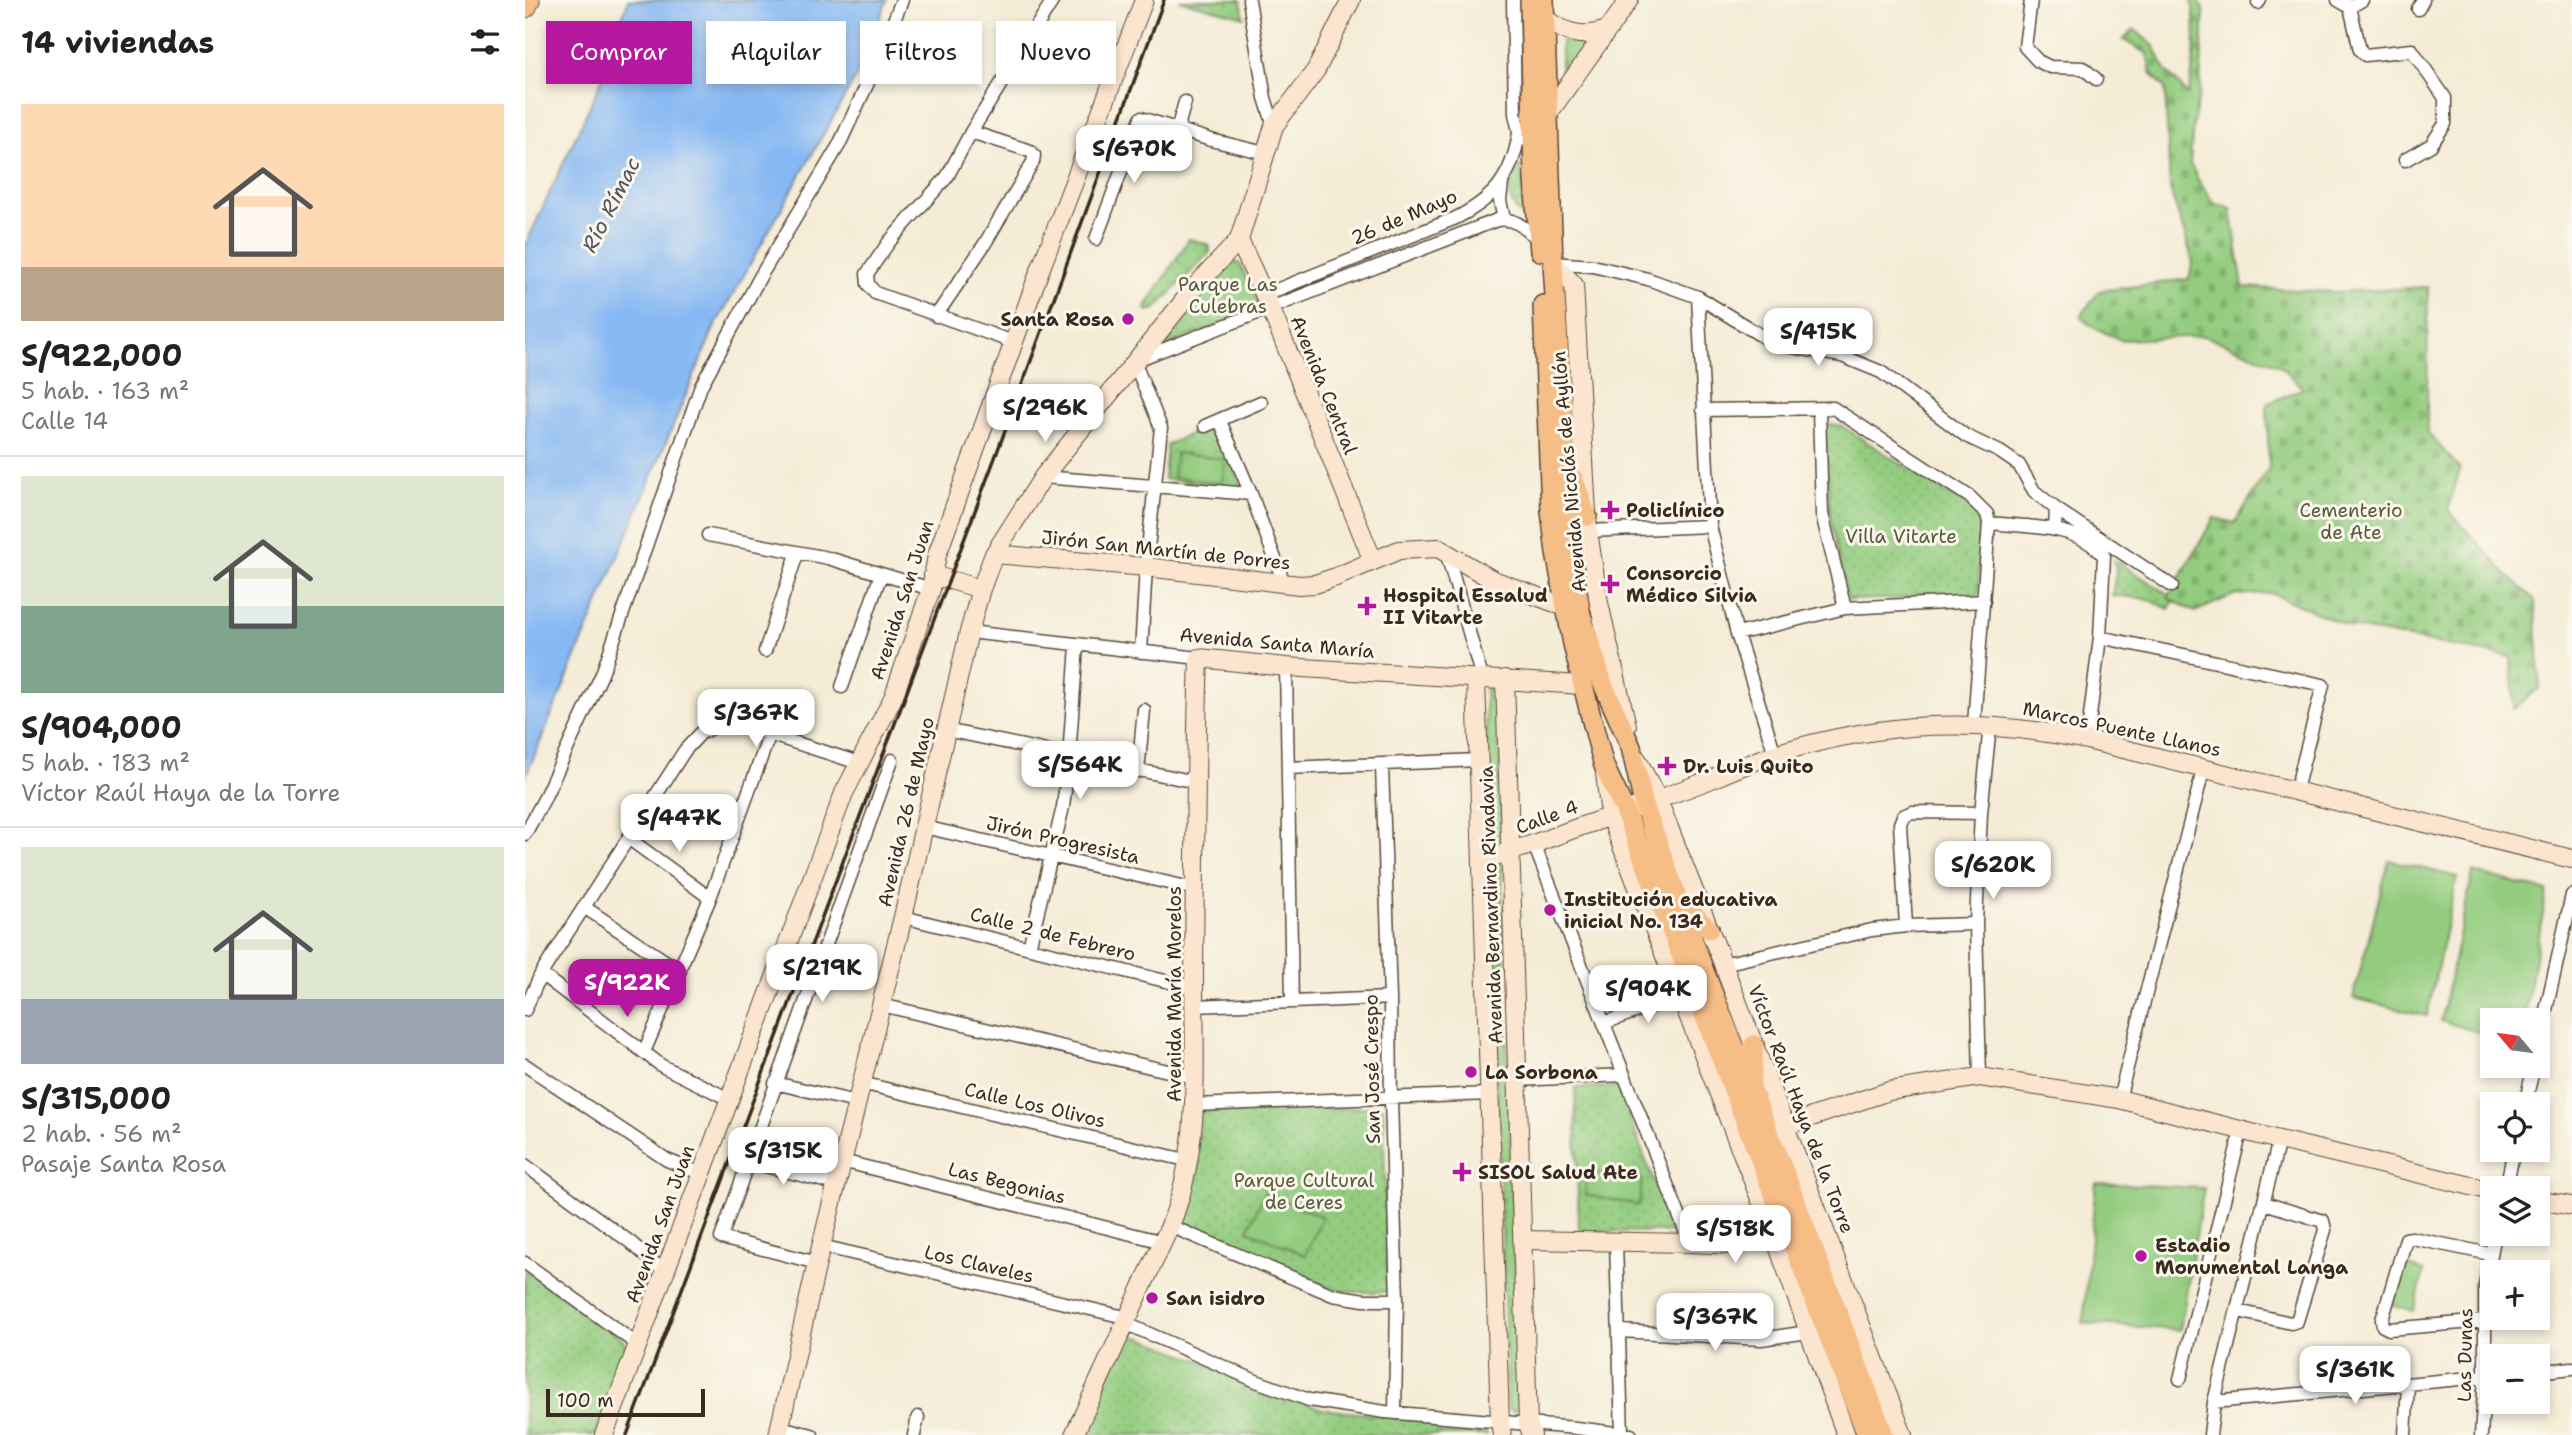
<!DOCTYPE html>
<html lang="es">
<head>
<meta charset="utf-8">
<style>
  :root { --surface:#fff; --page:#f2f2f2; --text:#222; --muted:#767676; --line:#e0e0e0; --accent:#b5179e }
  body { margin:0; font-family:"Shantell Sans",sans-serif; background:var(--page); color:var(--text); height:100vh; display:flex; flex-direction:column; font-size:26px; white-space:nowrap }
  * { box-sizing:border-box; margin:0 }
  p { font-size:23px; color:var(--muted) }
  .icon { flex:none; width:38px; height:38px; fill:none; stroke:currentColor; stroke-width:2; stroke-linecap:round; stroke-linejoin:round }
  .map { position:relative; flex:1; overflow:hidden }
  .details { display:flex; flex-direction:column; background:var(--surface); width:525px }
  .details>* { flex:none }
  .banner { position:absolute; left:21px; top:21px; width:665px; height:63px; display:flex; gap:14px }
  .needle { width:46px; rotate:299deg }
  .fabs { position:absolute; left:1955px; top:1008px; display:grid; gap:14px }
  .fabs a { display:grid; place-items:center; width:70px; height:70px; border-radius:0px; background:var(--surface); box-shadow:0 4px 10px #0003; font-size:35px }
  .scale { position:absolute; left:21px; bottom:18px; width:159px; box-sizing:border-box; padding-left:7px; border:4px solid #3b2a1e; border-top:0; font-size:19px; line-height:24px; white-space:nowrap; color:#3b2a1e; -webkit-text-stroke:5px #fbf7ec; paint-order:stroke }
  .price { position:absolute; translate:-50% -60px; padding:0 16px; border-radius:14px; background:#fff; color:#222; font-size:23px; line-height:46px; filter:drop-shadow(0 2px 4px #0008) }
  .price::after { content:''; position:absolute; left:50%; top:42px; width:21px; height:16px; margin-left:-10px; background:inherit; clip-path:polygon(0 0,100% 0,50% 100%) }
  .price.active { background:var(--accent); color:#fff }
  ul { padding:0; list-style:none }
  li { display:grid; align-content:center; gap:14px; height:371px; padding:0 21px }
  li+li { border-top:2px solid var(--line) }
  li span { display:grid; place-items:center; height:217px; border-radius:0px; color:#555 }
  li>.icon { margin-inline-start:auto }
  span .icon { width:126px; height:126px; fill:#fffc; stroke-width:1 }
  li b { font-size:30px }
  h2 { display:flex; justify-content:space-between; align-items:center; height:84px; padding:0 21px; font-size:30px }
  .chip { padding:0 24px; border-radius:0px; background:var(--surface); box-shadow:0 4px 10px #0003; font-size:24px; line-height:63px }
  .chip.active { background:var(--accent); color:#fff }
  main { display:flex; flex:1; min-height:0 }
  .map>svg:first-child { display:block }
  .grass { fill:url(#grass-tufts); stroke:#677b4e; stroke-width:2 }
  .cemetery { fill:url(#cemetery-stones); stroke:#677b4e; stroke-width:2 }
  .park { fill:url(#park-dots); stroke:#677b4e; stroke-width:2 }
  .pitch { fill:#93cc7f; stroke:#677b4e; stroke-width:2 }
  .water { fill:#86b8f3; stroke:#607188; stroke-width:2 }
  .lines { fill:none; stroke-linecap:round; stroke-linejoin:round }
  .street-casing { stroke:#57473a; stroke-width:15 }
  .secondary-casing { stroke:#57473a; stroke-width:20 }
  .primary-casing { stroke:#57473a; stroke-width:22 }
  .highway-casing { stroke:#57473a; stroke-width:25 }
  .street { stroke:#fff; stroke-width:12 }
  .secondary { stroke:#fbe5cf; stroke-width:18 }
  .primary { stroke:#f6be87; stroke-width:19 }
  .highway { stroke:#f6be87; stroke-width:23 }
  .rail { stroke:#3b2a1e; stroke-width:3.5 }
  .poi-dot { fill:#b5179e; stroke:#fbf7ec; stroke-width:2.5 }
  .labels { text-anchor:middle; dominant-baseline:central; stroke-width:6; stroke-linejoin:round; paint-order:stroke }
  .street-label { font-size:19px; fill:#3b2a1e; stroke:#fbf7ec }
  .park-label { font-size:19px; fill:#555b3b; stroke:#fbf7ec }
  .poi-label { font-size:19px; font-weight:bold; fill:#3b2a1e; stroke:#fbf7ec; text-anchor:start }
  .water-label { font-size:21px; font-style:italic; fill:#52555e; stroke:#fbf7ec }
</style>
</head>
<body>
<main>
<section class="details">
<h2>14 viviendas<svg class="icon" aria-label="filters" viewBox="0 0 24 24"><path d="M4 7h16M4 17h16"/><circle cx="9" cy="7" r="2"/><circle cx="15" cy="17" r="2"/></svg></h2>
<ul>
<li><span style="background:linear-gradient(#ffd9b3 75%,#b9a48a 0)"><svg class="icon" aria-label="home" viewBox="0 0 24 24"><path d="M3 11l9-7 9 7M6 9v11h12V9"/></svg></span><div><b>S/922,000</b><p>5 hab. · 163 m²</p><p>Calle 14</p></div></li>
<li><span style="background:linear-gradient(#dfe7d0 60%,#7fa58c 0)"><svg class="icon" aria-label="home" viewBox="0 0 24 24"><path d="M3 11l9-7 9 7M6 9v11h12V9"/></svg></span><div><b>S/904,000</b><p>5 hab. · 183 m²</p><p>Víctor Raúl Haya de la Torre</p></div></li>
<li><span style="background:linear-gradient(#dfe7d0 70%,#9aa5b1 0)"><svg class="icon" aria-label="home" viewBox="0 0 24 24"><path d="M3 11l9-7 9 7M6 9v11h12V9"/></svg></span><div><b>S/315,000</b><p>2 hab. · 56 m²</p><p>Pasaje Santa Rosa</p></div></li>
</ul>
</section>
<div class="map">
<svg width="2047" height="1435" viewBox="0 0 2047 1435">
  <defs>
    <pattern id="grass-tufts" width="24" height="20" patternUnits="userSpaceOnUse" patternTransform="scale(1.75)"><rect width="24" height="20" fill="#93cc7f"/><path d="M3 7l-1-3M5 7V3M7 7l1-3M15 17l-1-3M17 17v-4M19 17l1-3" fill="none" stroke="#80af6d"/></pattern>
    <pattern id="cemetery-stones" width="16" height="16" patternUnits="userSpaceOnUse" patternTransform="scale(1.75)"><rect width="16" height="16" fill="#93cc7f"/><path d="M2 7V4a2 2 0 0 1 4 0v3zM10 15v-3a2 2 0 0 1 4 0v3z" fill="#80af6d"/></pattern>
    <pattern id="park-dots" width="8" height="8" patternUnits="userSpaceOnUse" patternTransform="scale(1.75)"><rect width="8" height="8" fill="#93cc7f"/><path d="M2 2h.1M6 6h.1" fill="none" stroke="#80af6d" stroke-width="1.8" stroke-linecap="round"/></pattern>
  </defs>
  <rect width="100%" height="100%" fill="#fbf7ec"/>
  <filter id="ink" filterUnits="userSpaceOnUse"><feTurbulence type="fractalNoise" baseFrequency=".0143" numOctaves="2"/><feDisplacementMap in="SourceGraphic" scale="14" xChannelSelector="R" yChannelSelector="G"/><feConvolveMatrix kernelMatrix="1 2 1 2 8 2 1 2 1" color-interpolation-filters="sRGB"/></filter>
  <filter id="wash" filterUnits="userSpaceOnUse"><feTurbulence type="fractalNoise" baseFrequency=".00686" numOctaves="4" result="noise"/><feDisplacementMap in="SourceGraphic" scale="28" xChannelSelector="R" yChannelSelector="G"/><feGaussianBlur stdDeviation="1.57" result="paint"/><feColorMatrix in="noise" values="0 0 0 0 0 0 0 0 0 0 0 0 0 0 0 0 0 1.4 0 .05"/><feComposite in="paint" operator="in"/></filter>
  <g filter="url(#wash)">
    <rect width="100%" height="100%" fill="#f4ecd6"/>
    <path class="grass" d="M 1039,38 L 1059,42 L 1061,44 L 1038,75 L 1036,74 L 1036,42 Z
      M 995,165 L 1000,217 C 981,207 980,180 995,165 Z
      M 964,687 L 972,688 L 978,843 L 976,847 L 964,847 L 960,690 Z
      M 976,863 L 994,1406 L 990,1411 L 983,1409 L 964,865 Z"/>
    <path class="cemetery" d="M 1667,0 L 1674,0 L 1679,13 L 1677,50 L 1675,91 L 1668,125 L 1665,164 L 1675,183 L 1689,203 L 1706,209 L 1718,287 L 1810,292 L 1903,287 L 1902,432 L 1935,469 L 1923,510 L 1982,575 L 2010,600 L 2015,687 L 1989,709 L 1986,657 L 1825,627 L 1746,593 L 1709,595 L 1670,612 L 1643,598 L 1689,518 L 1710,523 L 1744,468 L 1742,404 L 1778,388 L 1754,365 L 1680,336 L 1596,340 L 1568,327 L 1555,316 L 1575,291 L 1664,279 L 1668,261 L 1645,189 L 1640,88 L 1626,73 L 1622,53 L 1598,40 L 1609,29 L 1629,46 L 1640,69 L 1663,95 C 1670,64 1672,31 1667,0 Z"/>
    <path class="park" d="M 654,0 L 716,0 L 719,17 Z
      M 664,239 L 684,245 L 685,252 L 630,309 L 623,311 L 620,308 Z
      M 706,260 L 715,264 L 734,304 L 731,310 L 643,345 L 637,336 Z
      M 1299,423 L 1316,426 L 1448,509 L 1457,524 L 1453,596 L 1323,600 L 1305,517 Z
      M 681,426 L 692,427 L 718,490 L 639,479 L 642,445 Z
      M 1589,560 L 1645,595 L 1643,598 L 1648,602 L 1644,609 L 1623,599 L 1587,595 L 1591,571 Z
      M 1091,1087 L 1093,1088 L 1148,1232 L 1054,1231 L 1050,1088 Z
      M 858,1107 L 863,1292 L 829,1292 L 805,1288 L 651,1224 C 668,1186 673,1152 676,1111 Z
      M 0,1270 L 98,1339 L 102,1350 L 70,1435 L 0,1435 Z
      M 606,1337 L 615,1337 L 797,1409 L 952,1426 L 958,1428 L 962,1435 L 567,1435 L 560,1426 L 598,1342 Z"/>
    <path class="pitch" d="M 651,453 L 700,459 L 697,483 L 648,477 Z
      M 1864,860 L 1932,877 L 1902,1016 L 1828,998 Z
      M 1948,872 L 2022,891 L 1999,1020 L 1967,1020 L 1967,1036 L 1916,1021 Z
      M 1063,1171 L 1117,1179 L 1114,1205 L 1060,1195 Z
      M 1571,1183 L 1679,1188 L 1655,1330 L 1558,1323 Z
      M 740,1192 L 797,1217 L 780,1255 L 723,1230 Z
      M 1877,1264 L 1899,1271 L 1889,1311 L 1867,1305 Z"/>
    <path class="water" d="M 103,0 L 362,0 L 337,66 L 189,328 L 0,778 L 0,246 L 75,84 Z"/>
  </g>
  <g filter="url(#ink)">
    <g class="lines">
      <g class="street-casing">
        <path id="street" d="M 724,0 L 740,98 L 749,126
          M 988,0 L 990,114 L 996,139
          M 1506,0 L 1500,47 L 1513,61 L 1525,67 L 1558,68 L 1571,79
          M 1813,0 L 1825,7 L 1837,0
          M 1733,3 L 1735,0
          M 1825,7 L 1835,50 L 1840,55 L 1887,50 L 1920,98 L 1920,124 L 1906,145 L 1880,160
          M 1893,9 L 1898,0
          M 642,164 L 660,102
          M 977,183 L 975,201 L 979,219
          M 571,239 L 616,118 L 686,140 L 740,153
          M 1028,263 L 1068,266 L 1123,279 L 1173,297 L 1240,338 L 1257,345 L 1317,356 L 1356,372 L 1441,436 L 1475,452 L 1494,465 L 1509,491 L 1531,509 L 1530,530
          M 739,295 L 931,218 C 970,198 987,177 994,133
          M 1173,297 L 1185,526 L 1212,634 L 1250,754
          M 411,316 L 459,245 L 508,162 L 509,155 L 505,151 L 446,132
          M 488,342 L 350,293 L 343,284 L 342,274 L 364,242 L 422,177 L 446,132 L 528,0
          M 1294,409 L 1297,514 L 1320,608
          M 1178,410 L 1308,408 L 1445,497 L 1462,514 L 1464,523 L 1449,724
          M 695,421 L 726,494 L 759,583
          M 680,426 L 736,402
          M 518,477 L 726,494
          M 1531,509 L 1647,586
          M 1464,523 C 1502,527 1553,524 1579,556 L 1575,637 L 1562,740
          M 1063,531 L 1185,526
          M 183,535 L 303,558 L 406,589
          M 921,551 L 957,678
          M 444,632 L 674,658
          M 1212,634 L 1320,608 L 1459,601
          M 1575,637 L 1798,685 L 1771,790
          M 240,651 L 272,554
          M 616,652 L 621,567 L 636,428 L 609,361 L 972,220 C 990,217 1001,229 1014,240
          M 761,667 L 767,1002
          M 317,687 L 356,574
          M 421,730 L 671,782
          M 857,766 L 865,998 L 866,1099 L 872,1300 L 870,1413
          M 763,768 L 954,760
          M 613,771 L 619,710
          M 399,827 L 670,889
          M 0,834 L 18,801 L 77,674 L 176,386 L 235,277 L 314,145 L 353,61 L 377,0
          M 103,838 L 185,898
          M 1008,842 L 1165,1243
          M 59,907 L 155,971
          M 378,917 L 669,988
          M 1381,926 L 1375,824 L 1378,816 L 1387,812 L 1456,813
          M 504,948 L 538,807 L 544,757 L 552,646
          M 1198,964 L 1347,930 L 1381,926 L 1451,924
          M 16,974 L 137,1066 L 204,1099
          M 356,1005 L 669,1077
          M 669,1006 L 865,998
          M 0,1010 L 16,974 L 160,750 L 176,733 L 193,725 L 215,725 L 334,763
          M 1079,1023 L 1156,995
          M 2012,1050 L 2047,895
          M 119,1052 L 185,898 L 244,736
          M 0,1065 L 142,1160 L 177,1174
          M 1455,1077 L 1451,924 L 1456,813 L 1465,725
          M 992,1080 L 1099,1075
          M 250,1083 L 331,1102
          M 336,1083 L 665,1161
          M 1594,1099 L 1679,767
          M 2000,1104 L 2009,1066
          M 669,1105 L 966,1094
          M 221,1161 L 311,1184
          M 317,1161 L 638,1242
          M 0,1165 L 105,1242 L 140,1272
          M 1981,1188 L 1989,1150
          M 645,1226 L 808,1295 L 839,1300 L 872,1300
          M 1091,1243 L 1097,1434
          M 296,1246 L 604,1318
          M 0,1263 L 113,1345
          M 292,1263 L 196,1238 L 367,760
          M 1713,1311 L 1766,1323 L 1772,1321 L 1800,1230 L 1798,1221 L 1739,1203
          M 1960,1321 L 1864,1329 L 1858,1326 L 1857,1320 L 1881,1239 L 1887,1238 L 1965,1254
          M 602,1324 L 731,1381 L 784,1400 L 860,1412 L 1051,1428 L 1106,1435
          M 1095,1331 L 1236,1339 L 1283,1332
          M 2012,1372 L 2047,1368
          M 1655,1379 L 1716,1131
          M 1689,1402 L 1967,1376
          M 255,1427 L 287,1435
          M 389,1435 L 393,1417
          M 1685,1435 L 1689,1402 L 1754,1140
          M 1880,1435 L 1883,1385
          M 1956,1435 L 1960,1376 L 1960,1286 L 1970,1234"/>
      </g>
      <g class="secondary-casing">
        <path id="secondary" d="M 826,0 L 791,70 L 749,126 L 714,240 L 745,307 L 848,561
          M 1020,19 C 1041,33 1057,39 1082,30
          M 1023,114 L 1104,0
          M 1028,263 L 1049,285 L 1063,531 L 1074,603 L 1102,726
          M 469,554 L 621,567 L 774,585 L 790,584 L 811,577 L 874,550 L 913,548 L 968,580 L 1041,607
          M 408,575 L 456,589
          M 951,678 L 975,1422 L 977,1435
          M 980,679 L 1003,1424 L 1007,1435
          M 1112,759 L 1133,800 L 1198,964 L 1378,1435
          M 1080,773 L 1085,816 L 1248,1232 L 1321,1435
          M 958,859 C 996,851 1032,834 1069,822 C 1106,809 1142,796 1179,782 C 1203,772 1228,761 1253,753 C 1360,721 1453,717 1562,740 L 2047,859
          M 1260,1126 L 1364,1091 L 1455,1077 L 1594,1099 L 1754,1140 L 1967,1191
          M 2012,1200 L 2047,1206
          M 998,1240 L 1165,1243 L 1210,1245 L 1248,1232
          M 79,1435 L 319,793 L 368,698 L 406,589 L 412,555 L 512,278 L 619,0
          M 253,1435 L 292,1263 L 378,917 L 444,632 L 456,589 L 469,554 L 518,477 L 669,288 L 714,240
          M 549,1435 L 645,1226 C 677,1148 669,1062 669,979 C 670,872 670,765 674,658 L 761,667 L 1058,685"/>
      </g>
      <g class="primary-casing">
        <path id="primary" d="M 1005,0 L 1009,181 L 1015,251
          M 1019,0 L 1028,263 L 1046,553 L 1056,615 L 1078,684 L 1106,747 L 1119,805 L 1179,971 L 1261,1176 L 1359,1435
          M 1018,305 L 1026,511 L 1031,553 L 1048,644 L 1066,717 L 1079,766 L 1100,811 L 1342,1435
          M 1048,478 L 1062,516
          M 1159,906 L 1184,929
          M 1226,1084 L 1229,1045"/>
      </g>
      <g class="highway-casing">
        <path id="highway" d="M 0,6 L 3,0"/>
      </g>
      <use href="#street" class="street"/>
      <use href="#secondary" class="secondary"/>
      <use href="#primary" class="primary"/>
      <use href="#highway" class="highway"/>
      <path class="rail" d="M 102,1435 L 474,447 L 639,0"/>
    </g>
  </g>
  <g class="poi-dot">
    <circle cx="603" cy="319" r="7"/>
    <path d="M1081.5 499.5h7v7h7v7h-7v7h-7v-7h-7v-7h7z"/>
    <path d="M1081.5 573.5h7v7h7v7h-7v7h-7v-7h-7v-7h7z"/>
    <path d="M838.5 595.5h7v7h7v7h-7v7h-7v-7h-7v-7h7z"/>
    <path d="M1138.5 755.5h7v7h7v7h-7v7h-7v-7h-7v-7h7z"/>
    <circle cx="1025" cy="910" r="7"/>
    <circle cx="946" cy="1072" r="7"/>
    <path d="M933.5 1161.5h7v7h7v7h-7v7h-7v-7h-7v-7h7z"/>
    <circle cx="1616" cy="1256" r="7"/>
    <circle cx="627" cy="1298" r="7"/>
  </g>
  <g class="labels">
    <g class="street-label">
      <text transform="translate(879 217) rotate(-23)">26 de Mayo</text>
      <text transform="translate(799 385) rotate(68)">Avenida Central</text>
      <text transform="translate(1044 472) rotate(-95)">Avenida Nicolás de Ayllón</text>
      <text transform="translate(641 550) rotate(6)">Jirón San Martín de Porres</text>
      <text transform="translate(377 600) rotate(-72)">Avenida San Juan</text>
      <text transform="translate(752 643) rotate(5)">Avenida Santa María</text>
      <text transform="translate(1597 729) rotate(12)">Marcos Puente Llanos</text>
      <text transform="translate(381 812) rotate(-77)">Avenida 26 de Mayo</text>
      <text transform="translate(1022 817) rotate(-20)">Calle 4</text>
      <text transform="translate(538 840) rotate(13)">Jirón Progresista</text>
      <text transform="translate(966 905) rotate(-92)">Avenida Bernardino Rivadavia</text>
      <text transform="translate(528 934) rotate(14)">Calle 2 de Febrero</text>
      <text transform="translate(649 994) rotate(-90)">Avenida María Morelos</text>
      <text transform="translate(847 1069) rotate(-91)">San José Crespo</text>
      <text transform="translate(510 1105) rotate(13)">Calle Los Olivos</text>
      <text transform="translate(1276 1109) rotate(69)">Víctor Raúl Haya de la Torre</text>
      <text transform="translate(482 1183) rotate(14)">Las Begonias</text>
      <text transform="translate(135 1224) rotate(-70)">Avenida San Juan</text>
      <text transform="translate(454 1264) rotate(13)">Los Claveles</text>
      <text transform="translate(1940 1355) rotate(-89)">Las Dunas</text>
    </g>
    <g class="park-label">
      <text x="703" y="284">Parque Las<tspan x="703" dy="22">Culebras</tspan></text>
      <text x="1826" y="510">Cementerio<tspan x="1826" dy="22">de Ate</tspan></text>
      <text x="1376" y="536">Villa Vitarte</text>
      <text x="779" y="1180">Parque Cultural<tspan x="779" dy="22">de Ceres</tspan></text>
    </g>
    <g class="poi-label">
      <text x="589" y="319" text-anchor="end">Santa Rosa</text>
      <text x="1101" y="510">Policlínico</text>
      <text x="1101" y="573">Consorcio<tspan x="1101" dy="22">Médico Silvia</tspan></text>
      <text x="858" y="595">Hospital Essalud<tspan x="858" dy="22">II Vitarte</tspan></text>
      <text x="1158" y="766">Dr. Luis Quito</text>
      <text x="1039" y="899">Institución educativa<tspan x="1039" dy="22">inicial No. 134</tspan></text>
      <text x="960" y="1072">La Sorbona</text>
      <text x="953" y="1172">SISOL Salud Ate</text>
      <text x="1630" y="1245">Estadio<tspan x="1630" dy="22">Monumental Langa</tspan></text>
      <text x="641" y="1298">San isidro</text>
    </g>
    <g class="water-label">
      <text transform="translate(86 205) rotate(-63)">Río Rímac</text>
    </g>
  </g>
</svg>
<div class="fabs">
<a><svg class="needle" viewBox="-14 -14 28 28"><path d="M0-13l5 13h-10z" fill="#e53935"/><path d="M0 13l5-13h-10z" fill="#767676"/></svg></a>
<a><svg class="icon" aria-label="locate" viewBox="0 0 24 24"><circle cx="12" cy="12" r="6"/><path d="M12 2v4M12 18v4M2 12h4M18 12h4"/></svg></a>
<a><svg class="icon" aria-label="layers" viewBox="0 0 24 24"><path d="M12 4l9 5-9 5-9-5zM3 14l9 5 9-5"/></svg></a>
<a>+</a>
<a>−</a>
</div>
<div class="scale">100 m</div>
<b class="price" style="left:609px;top:185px">S/670K</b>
<b class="price" style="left:1293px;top:368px">S/415K</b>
<b class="price" style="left:520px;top:444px">S/296K</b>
<b class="price" style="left:231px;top:749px">S/367K</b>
<b class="price" style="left:555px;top:801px">S/564K</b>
<b class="price" style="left:154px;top:854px">S/447K</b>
<b class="price" style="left:1468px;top:901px">S/620K</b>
<b class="price" style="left:297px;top:1004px">S/219K</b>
<b class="price active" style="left:102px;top:1019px">S/922K</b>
<b class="price" style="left:1123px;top:1025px">S/904K</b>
<b class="price" style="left:258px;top:1187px">S/315K</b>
<b class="price" style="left:1210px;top:1265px">S/518K</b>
<b class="price" style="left:1190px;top:1353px">S/367K</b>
<b class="price" style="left:1830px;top:1406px">S/361K</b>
<div class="banner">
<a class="chip active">Comprar</a>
<a class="chip">Alquilar</a>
<a class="chip">Filtros</a>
<a class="chip">Nuevo</a>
</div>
</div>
</main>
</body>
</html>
